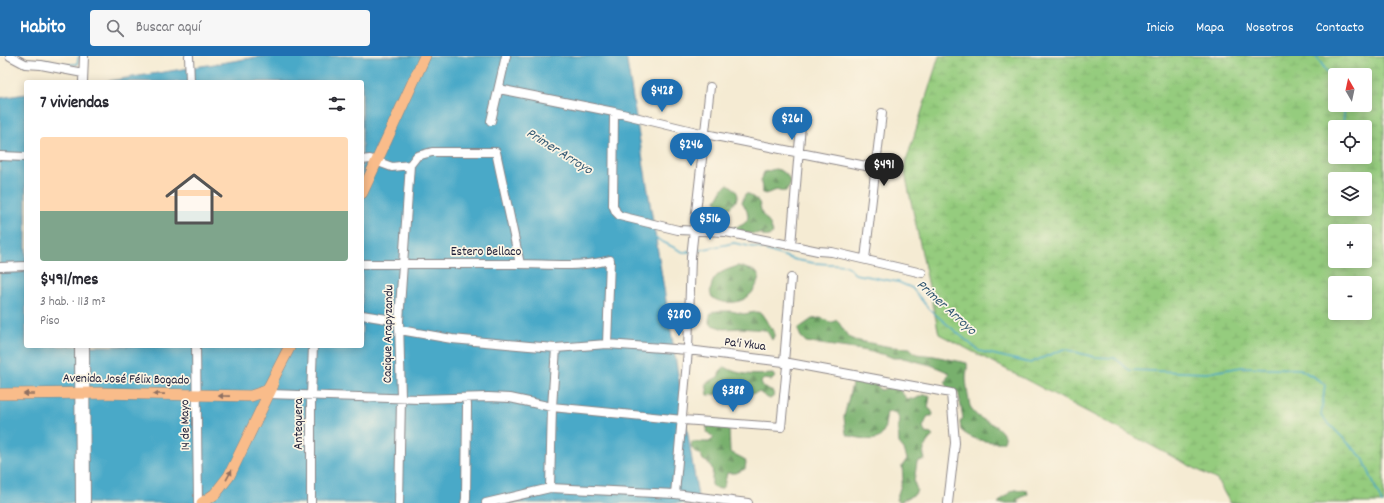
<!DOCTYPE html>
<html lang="es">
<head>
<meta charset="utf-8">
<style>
  :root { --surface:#fff; --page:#f7f7f7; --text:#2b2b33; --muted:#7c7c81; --accent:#1f6fb2 }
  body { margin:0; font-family:Dekko,sans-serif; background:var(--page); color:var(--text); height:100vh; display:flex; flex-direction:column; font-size:15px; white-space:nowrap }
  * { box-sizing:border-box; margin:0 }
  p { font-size:13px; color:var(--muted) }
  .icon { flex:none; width:22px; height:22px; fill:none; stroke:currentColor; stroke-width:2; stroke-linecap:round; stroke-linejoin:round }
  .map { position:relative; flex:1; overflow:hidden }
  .side { position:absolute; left:24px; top:24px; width:340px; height:268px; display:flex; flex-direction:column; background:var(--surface); border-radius:4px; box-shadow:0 2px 10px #0003 }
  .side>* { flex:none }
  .needle { width:26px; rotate:351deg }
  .tools { position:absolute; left:1328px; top:12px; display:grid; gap:8px }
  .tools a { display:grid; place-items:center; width:44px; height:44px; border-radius:4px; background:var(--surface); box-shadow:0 2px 10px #0003; font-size:20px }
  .price { position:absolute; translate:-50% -34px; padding:0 9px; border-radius:14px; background:var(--accent); color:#fff; font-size:13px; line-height:26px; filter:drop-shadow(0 1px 2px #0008) }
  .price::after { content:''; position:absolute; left:50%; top:24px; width:12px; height:9px; margin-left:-6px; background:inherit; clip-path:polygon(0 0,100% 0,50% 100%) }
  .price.selected { background:#222; color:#fff }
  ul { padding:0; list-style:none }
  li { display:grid; align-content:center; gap:8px; height:212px; padding:0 16px }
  li span { display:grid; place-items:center; height:124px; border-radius:4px; color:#555 }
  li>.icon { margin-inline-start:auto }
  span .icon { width:72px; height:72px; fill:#fffc; stroke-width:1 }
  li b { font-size:17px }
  h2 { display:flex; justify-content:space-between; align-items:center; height:48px; padding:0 16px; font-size:17px }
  header { display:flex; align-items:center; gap:24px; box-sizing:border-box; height:56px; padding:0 20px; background:var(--accent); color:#fff }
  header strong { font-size:19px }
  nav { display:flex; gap:22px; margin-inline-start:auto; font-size:14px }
  .search { width:280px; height:36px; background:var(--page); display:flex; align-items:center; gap:10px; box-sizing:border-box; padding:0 14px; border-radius:4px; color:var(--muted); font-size:15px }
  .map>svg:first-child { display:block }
  .forest { fill:url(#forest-firs); stroke:#4d6954 }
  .wetland { fill:url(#wetland-marsh); stroke:#5c775c; fill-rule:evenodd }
  .water { fill:#49a9c8; stroke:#366682 }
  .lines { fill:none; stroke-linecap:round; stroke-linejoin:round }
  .stream { stroke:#49a9c8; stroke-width:1.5 }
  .minor-casing { stroke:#8c8687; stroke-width:10 }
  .highway-casing { stroke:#8c8687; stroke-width:12 }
  .minor { stroke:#fff; stroke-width:8 }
  .highway { stroke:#f9bc8a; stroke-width:11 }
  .oneway { fill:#8e6f62 }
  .labels { text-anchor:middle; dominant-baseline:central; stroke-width:3.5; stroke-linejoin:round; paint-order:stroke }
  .street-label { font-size:13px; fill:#22223b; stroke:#fcf5e5 }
  .water-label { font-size:14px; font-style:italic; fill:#325873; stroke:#fcf5e5 }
</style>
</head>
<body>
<header>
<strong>Habito</strong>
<div class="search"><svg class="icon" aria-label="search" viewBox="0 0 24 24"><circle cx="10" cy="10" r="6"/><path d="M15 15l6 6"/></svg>Buscar aquí</div>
<nav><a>Inicio</a><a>Mapa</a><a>Nosotros</a><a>Contacto</a></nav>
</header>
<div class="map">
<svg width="1384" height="447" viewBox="0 0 1384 447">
  <defs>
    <pattern id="forest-firs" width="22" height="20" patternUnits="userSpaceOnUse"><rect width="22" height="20" fill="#78b06d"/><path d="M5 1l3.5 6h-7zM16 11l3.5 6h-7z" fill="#628f5b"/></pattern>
    <pattern id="wetland-marsh" width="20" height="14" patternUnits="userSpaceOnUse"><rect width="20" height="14" fill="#95cc7e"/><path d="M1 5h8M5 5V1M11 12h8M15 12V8" fill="none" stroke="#80af6e"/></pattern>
  </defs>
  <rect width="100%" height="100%" fill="#fcf5e5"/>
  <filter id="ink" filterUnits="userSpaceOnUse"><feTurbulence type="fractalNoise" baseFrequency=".025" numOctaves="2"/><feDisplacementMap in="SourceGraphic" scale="8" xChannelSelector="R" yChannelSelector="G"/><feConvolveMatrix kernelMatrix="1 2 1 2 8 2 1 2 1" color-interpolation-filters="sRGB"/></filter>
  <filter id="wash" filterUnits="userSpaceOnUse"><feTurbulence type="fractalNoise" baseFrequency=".012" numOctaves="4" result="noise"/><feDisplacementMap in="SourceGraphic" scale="16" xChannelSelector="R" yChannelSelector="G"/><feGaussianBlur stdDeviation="0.9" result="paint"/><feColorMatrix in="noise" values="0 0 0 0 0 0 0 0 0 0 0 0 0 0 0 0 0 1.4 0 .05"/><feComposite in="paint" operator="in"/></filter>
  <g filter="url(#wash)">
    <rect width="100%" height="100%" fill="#f5ebd3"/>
    <path class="forest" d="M 775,113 C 796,116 793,142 777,134 L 765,138 L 762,136 L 761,124 L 764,116 Z
      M 728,128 C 741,136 740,143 729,152 L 722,153 L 717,148 L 716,144 C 722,136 720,134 728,128 Z
      M 745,138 L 749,138 L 759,146 L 762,158 L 770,168 L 773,177 C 770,180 767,181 762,180 L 764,177 L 760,178 L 732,176 L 731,172 C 750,169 752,161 742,146 Z
      M 738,210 L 752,214 L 756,216 L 759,220 C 756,239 742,249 723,246 C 719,245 715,244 712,241 C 710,238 710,235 711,232 C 713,217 726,214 738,210 Z
      M 717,255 L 731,255 L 744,258 L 756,256 L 761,257 L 774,276 L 774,280 L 772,284 L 768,277 L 765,274 L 740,272 L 724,273 L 712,269 L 709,267 C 709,260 710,256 717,255 Z
      M 820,262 L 827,264 L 830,267 L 837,264 L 847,279 L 854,284 L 891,291 L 910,292 L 916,298 L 934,300 L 967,307 C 968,312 966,317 966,322 C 966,326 969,346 970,350 C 977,368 1000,364 1005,383 L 1003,386 C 990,387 970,384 961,374 L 960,366 L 963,362 L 958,334 L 955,338 C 944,330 943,328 950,317 L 931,309 L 903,302 L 893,302 L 886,299 L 862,294 L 806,286 L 801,281 L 798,274 L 799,272 L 812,263 Z
      M 725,311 C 739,320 756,319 773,318 L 775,321 L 772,324 L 764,323 L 761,326 C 763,334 768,333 773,336 L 774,340 L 770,343 L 766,341 L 759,336 L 744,340 L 732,337 L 708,339 L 706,327 L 718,321 L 721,314 Z
      M 862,323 L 875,326 L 880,334 L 890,332 L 899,333 L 907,343 L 911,342 L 913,344 L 923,339 L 929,339 L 930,340 L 928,352 L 931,354 L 933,358 L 932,360 L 928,360 L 923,371 L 925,377 L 931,378 L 933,380 C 926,386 921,394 925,403 L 917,406 L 914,426 L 917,434 L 915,438 L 900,446 L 896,444 L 903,423 L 902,410 L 907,403 L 904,393 L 899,387 L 898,370 L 900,367 C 899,359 894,354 887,356 C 884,376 885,388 860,382 C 855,381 850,381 846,378 L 844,361 L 852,328 L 854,324 Z
      M 707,368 L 729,371 L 730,396 L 744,403 L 746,406 L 745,413 L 736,417 L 727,417 L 724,430 L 721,433 L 715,432 L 712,429 C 711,417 717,411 703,404 L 701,399 L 694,395 L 691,390 L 692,386 L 709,386 L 714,382 L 707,376 Z
      M 1015,434 L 1027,434 L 1028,438 L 1017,444 L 1019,447 L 998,447 L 1011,435 Z"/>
    <path class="wetland" d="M 939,0 L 1384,0 L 1384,447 L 1230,447 L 1217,424 L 939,278 L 904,112 ZM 1335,19 L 1365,19 L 1365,49 L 1335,49 ZM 1335,71 L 1365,71 L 1365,101 L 1335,101 ZM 1335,123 L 1365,123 L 1365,153 L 1335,153 ZM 1335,175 L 1365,175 L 1365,205 L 1335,205 ZM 1335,227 L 1365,227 L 1365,257 L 1335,257 Z"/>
    <path class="water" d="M 264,0 L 626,0 L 699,447 L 0,447 L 0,42 L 26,38 L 26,290 L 362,290 L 362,26 L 102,26 Z"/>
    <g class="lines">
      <path class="stream" d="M 19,0 L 27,4 L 48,4 L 64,9 L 77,8 L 79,0
        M 1316,0 L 1335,27
        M 1337,71 L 1343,68 L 1345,49
        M 1331,74 L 1335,72
        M 655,182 L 683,196 L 690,196
        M 695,195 L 734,187 L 762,193 L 796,204 L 814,207 L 846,209 L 855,218 L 898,226 L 912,232 L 929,253 L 979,295 L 1030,307 L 1064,293 L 1094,301 L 1115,302 L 1129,314 L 1207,317 L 1242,311 L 1300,313 L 1325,328 L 1321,360 L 1363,402 L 1382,447"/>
    </g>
  </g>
  <g filter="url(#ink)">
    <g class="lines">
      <g class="minor-casing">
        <path id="minor" d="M 10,0 L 25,8 L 41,9 L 83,17
          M 189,0 L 190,26
          M 83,26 L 84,0
          M 499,33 L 614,56 L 705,78 L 876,112
          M 614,56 L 613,149 L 616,156 L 620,160 L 678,174 L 726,176 L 818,195 L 832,196 L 922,217
          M 491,65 L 506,0
          M 0,100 L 26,101
          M 362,104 L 370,103 L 392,111 L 410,109 L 417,100 L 432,96 L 496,96 L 520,208
          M 791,189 L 802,57
          M 865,203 L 882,57
          M 362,208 C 414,208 466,208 518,208 C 549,208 580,212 610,204 L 607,288
          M 0,211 L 26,210
          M 362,259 L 399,265
          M 400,274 L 452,283 L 529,290 L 556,292 L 607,288 L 688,294 L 784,306 L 951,337 L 955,387 L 948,447
          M 79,290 L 80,447
          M 85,290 L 86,447
          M 196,290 L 198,447
          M 269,338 L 419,343 L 488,341 L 510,342 L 552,351 L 683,364 L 781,371 L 787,310 L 784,306 L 791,222
          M 550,432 L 552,351 L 556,292
          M 675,438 L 748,447
          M 311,447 L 311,340 L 313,290
          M 399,447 L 401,342 L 399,265 L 410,109
          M 465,447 L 466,443 L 467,349 L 466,342
          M 486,447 L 550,432 L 675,438 L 688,294 L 691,201 L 710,31"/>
      </g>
      <g class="highway-casing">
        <path id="highway" d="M 362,137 L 425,0
          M 0,338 L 99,337 L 251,340 L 266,335 L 270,329 L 289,292
          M 202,447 L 215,438 L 229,420 L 273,329"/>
      </g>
      <use href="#minor" class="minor"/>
      <use href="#highway" class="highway"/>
    </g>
    <defs><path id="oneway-solid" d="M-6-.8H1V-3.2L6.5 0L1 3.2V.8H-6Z"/></defs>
    <g class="oneway">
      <use href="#oneway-solid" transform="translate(29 338) rotate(180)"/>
      <use href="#oneway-solid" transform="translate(159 338) rotate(-179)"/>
      <use href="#oneway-solid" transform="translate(224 340) rotate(-179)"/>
      <use href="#oneway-solid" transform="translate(229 419) rotate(-61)"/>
    </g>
  </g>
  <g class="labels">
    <g class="street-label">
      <text x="486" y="196">Estero Bellaco</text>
      <text transform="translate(389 278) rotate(-89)">Cacique Arapyzandu</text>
      <text transform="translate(745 289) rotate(7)">Pa'i Ykua</text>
      <text transform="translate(126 324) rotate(1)">Avenida José Félix Bogado</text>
      <text transform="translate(299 368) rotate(-90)">Antequera</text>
      <text transform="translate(186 369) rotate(-91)">14 de Mayo</text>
    </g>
    <g class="water-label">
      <text transform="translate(559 96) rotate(32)">Primer Arroyo</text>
      <text transform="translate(946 252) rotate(42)">Primer Arroyo</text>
    </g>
  </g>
</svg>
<div class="tools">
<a><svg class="needle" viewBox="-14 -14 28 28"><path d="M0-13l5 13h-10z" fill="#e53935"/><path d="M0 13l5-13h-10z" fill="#7c7c81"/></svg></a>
<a><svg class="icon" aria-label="locate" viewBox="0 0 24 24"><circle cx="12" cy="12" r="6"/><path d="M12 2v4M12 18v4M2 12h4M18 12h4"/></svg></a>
<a><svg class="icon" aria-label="layers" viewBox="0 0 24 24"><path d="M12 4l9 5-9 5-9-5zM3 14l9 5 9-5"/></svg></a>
<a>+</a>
<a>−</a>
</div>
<b class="price" style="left:662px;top:57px">$428</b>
<b class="price" style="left:792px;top:85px">$261</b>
<b class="price" style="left:691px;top:111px">$246</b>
<b class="price selected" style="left:884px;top:131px">$491</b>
<b class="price" style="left:710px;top:185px">$516</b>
<b class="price" style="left:679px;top:281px">$280</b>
<b class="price" style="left:733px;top:357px">$388</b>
<section class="side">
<h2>7 viviendas<svg class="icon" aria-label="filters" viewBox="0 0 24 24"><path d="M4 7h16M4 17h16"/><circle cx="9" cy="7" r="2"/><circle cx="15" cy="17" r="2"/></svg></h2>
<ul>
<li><span style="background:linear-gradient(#ffd9b3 60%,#7fa58c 0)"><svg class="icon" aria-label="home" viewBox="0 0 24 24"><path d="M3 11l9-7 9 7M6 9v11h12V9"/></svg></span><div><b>$491/mes</b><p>3 hab. · 113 m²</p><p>Piso</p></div></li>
</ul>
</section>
</div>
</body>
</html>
